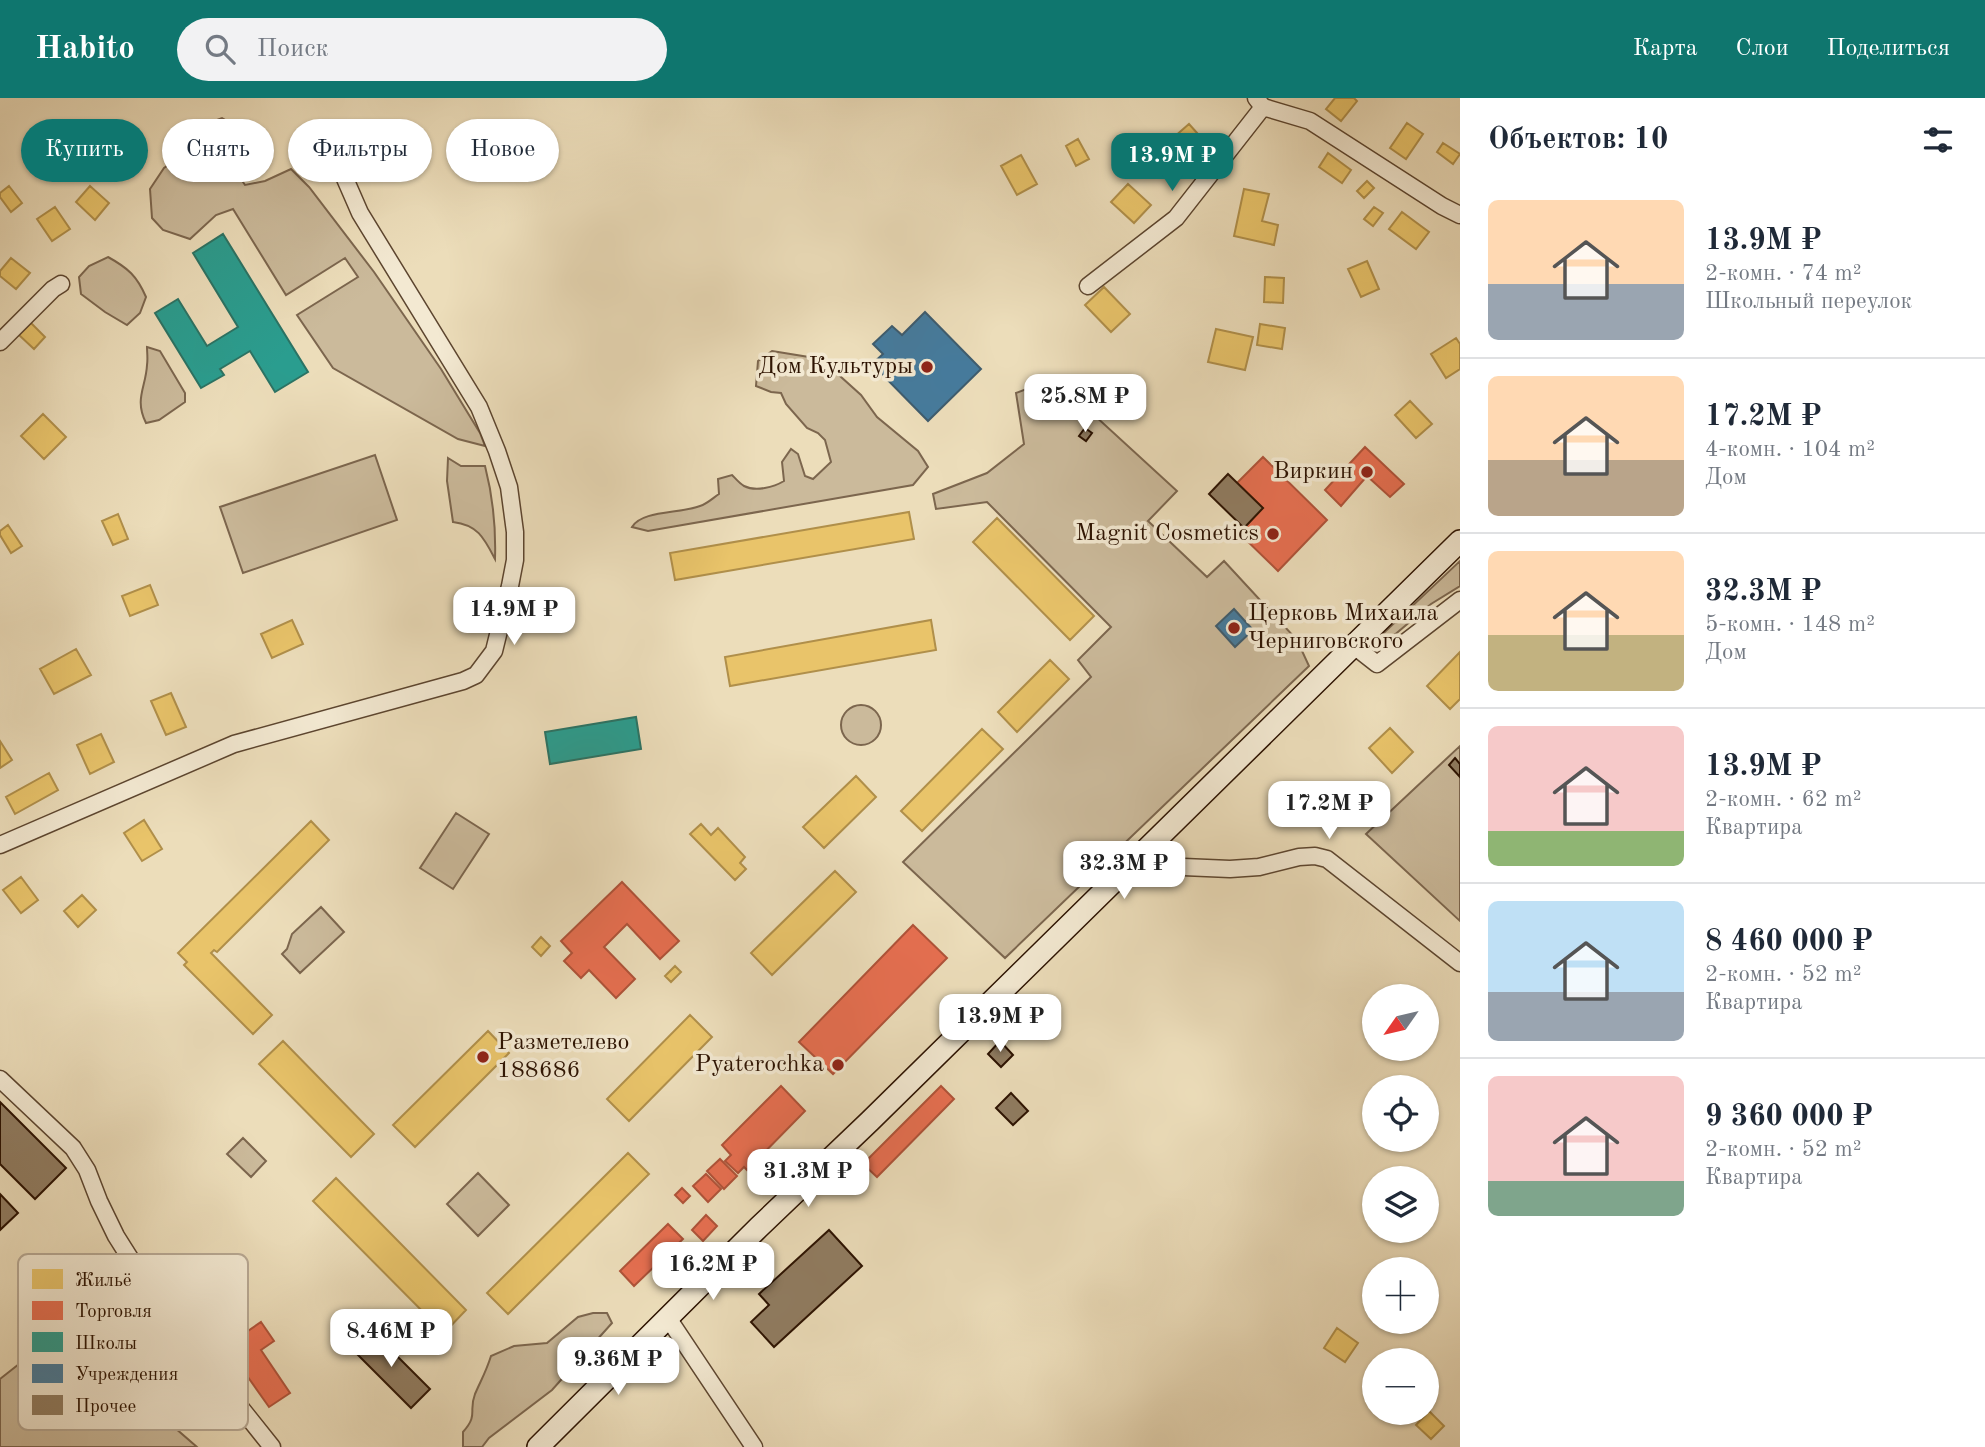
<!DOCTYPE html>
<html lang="ru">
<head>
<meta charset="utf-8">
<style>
  :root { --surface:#fff; --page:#f2f2f3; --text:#1f2937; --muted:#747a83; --line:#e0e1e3; --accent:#0f766e }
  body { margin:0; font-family:"Old Standard TT",serif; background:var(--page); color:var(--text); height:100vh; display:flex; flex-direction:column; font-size:26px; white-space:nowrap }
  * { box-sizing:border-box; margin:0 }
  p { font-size:23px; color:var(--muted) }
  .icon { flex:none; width:38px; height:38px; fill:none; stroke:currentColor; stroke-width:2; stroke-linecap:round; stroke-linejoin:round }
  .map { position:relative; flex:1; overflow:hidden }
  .panel { display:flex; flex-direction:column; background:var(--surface); width:525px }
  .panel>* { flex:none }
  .banner { position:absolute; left:21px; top:21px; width:665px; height:63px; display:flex; gap:14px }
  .needle { width:46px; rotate:236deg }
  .buttons { position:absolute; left:1362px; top:886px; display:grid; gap:14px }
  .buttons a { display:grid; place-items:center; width:77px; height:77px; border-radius:50%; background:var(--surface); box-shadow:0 2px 5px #0004; font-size:35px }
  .price { position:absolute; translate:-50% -60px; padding:0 16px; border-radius:14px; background:#fff; color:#222; font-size:23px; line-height:46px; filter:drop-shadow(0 2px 4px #0008) }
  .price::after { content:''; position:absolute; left:50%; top:42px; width:21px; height:16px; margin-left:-10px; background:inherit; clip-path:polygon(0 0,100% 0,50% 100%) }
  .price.selected { background:var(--accent); color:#fff }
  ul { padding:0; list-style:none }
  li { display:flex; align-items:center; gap:21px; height:175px; padding:0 28px }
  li+li { border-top:2px solid var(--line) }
  li span { display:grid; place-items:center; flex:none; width:196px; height:140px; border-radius:10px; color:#555 }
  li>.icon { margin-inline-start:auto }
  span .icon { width:84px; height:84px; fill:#fffc; stroke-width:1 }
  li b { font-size:30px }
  h2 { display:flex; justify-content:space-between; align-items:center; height:84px; padding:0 28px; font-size:30px }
  .chip { padding:0 24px; border-radius:32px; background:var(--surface); box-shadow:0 2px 5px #0004; font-size:24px; line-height:63px }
  .chip.selected { background:var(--accent); color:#fff }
  header { display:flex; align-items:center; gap:42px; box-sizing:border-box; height:98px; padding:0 35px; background:var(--accent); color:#fff }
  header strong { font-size:33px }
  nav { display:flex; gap:38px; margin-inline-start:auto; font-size:24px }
  .search { width:490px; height:63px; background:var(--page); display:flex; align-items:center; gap:18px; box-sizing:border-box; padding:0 24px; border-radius:38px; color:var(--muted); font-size:26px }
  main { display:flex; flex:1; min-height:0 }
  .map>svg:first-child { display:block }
  .green { fill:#cbba9b; stroke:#7c664e; stroke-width:2 }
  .homes { fill:#e9c46a; stroke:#b08f4a; stroke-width:2 }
  .shops { fill:#e76f51; stroke:#af5339; stroke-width:2 }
  .schools { fill:#2a9d8f; stroke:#2b7364; stroke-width:2 }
  .public { fill:#457b9d; stroke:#3e5c6e; stroke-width:2 }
  .building { fill:#907c61; stroke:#2c1201; stroke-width:2 }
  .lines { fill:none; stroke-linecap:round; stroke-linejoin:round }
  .street-casing { stroke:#5c452f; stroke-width:19 }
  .secondary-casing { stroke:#2c1201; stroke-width:24 }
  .street { stroke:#f3e9d2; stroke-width:16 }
  .secondary { stroke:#f3e9d2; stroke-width:21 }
  .poi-dot { fill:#8f2418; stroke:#f3e9d2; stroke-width:2.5 }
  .labels { text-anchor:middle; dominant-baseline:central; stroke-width:7; stroke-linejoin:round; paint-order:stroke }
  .poi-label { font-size:24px; fill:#2c1201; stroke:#f3e9d2; text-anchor:end }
  .key { fill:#f3e9d2; stroke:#b7a893; stroke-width:2 }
  .key-label { font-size:19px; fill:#2c1201 }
</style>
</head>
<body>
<header>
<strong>Habito</strong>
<div class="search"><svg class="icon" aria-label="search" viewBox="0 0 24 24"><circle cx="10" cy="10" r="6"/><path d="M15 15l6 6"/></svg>Поиск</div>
<nav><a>Карта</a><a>Слои</a><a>Поделиться</a></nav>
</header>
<main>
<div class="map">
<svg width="1460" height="1349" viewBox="0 0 1460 1349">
  <rect width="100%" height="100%" fill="#ecddba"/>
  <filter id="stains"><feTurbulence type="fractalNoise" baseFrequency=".00286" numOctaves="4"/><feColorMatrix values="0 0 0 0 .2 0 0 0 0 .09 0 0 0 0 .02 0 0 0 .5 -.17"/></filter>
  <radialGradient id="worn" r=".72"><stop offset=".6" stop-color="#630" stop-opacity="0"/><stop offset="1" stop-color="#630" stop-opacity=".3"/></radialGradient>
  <path class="green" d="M 222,20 L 237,29 L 236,44 L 228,62 L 245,87 L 265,83 L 291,71 L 309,89 L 374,174 L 441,271 L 480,335 L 485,348 L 458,341 L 333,270 L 297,217 L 358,179 L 345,160 L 286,197 L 233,111 L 216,117 L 190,141 L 163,132 L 152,120 L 150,91 L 164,70 L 198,47 L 206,26 Z
    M 108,159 C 128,170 137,178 146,199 L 140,215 L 127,227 L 105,214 L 81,196 L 79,179 L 89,168 Z
    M 147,249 L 160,253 L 185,295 L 185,304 L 159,322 L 146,325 C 134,301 146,289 147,267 C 148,261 147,254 147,249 Z
    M 772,253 L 821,261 L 861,297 L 877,319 L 918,353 L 928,369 L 913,387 L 648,433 L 632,429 C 642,412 680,416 700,408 C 707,406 713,400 719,396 L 718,381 L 732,377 C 735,380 740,386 744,388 C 756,394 774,389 784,383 L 782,364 L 791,351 L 798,356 L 805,378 L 813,381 L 831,364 L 825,342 L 818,335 L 807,330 L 786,306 L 781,295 L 771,294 L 756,288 L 758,263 Z
    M 1047,283 L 1081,305 L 1177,393 L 1148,423 L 1207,479 L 1224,463 L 1297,542 L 1309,568 L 1005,860 L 903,764 L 1091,579 L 1078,562 L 1111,529 L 987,404 L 936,411 L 933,396 L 987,375 L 1024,346 L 1016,295 Z
    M 375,357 L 397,422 L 243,475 L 220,409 Z
    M 448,360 L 461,368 L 485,368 C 493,399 496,429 495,461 C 484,440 478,427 453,424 L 447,383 Z
    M 1460,463 L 1460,488 L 1431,506 L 1386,544 L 1372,546 Z
    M841 627a20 20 0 1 1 40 0a20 20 0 1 1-40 0Z
    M 1460,648 L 1460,823 L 1366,736 Z
    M 456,715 L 489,736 L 453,791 L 420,770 Z
    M 321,809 L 344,834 L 300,875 L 282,856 L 287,851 L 292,836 Z
    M 243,1040 L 266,1063 L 251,1079 L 227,1056 Z
    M 478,1075 L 509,1107 L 478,1138 L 447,1106 Z
    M 110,1180 L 182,1275 L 174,1329 L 197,1349 L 0,1349 L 0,1281 L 52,1240 Z
    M 593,1215 L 607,1215 L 612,1225 L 552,1292 L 489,1340 L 482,1349 L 463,1349 L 463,1334 C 479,1316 468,1314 475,1296 C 481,1282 486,1274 491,1258 L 514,1248 L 547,1245 L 578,1219 Z"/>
  <path class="homes" d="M 1335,0 L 1354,0 L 1357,3 L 1341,23 L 1326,11 Z
    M 1407,25 L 1423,36 L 1406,61 L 1390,50 Z
    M 1189,26 L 1206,45 L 1183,65 L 1166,46 Z
    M 1078,41 L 1089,61 L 1076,68 L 1066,48 Z
    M 1443,45 L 1460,56 L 1453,66 L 1437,54 Z
    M 72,52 L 86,70 L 69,82 L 55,64 Z
    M 1328,55 L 1351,72 L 1342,85 L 1319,69 Z
    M 1021,57 L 1037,86 L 1017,97 L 1001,68 Z
    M 1367,83 L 1374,90 L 1364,100 L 1357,93 Z
    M 1128,86 L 1151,107 L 1134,125 L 1111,104 Z
    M 9,88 L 22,105 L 11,114 L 0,99 L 0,95 Z
    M 90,88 L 109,105 L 95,122 L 76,104 Z
    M 1244,91 L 1269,96 L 1262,123 L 1278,127 L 1274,147 L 1234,138 Z
    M 55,109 L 70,131 L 52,143 L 37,121 Z
    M 1374,109 L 1383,115 L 1373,128 L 1364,121 Z
    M 1402,114 L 1429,134 L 1416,151 L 1389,131 Z
    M 11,160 L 30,175 L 16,191 L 0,178 L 0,173 Z
    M 1367,163 L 1379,191 L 1361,199 L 1348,171 Z
    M 1265,179 L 1284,180 L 1283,205 L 1264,204 Z
    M 1104,189 L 1130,216 L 1111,234 L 1085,207 Z
    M 31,225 L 45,239 L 34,251 L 19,237 Z
    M 1260,226 L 1285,230 L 1282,251 L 1257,247 Z
    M 1216,231 L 1253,239 L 1245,272 L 1208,264 Z
    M 1456,240 L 1460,246 L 1460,271 L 1446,280 L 1431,256 Z
    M 1410,303 L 1432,326 L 1416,340 L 1395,317 Z
    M 43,316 L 66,339 L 44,361 L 21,338 Z
    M 909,414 L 914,441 L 675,482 L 670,455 Z
    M 118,416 L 128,441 L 113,447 L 102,423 Z
    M 997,420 L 1094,518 L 1070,542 L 973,444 Z
    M 8,427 L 22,448 L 11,455 L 0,437 L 0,433 Z
    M 150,487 L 158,507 L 130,518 L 122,498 Z
    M 292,522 L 303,546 L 272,560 L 261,536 Z
    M 931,522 L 936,552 L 730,588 L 725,559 Z
    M 76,551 L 91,577 L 54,596 L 40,571 Z
    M 1460,554 L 1460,601 L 1450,611 L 1427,588 Z
    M 1050,562 L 1069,581 L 1017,634 L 998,614 Z
    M 171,595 L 186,629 L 166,637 L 151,603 Z
    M 1390,630 L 1413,654 L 1392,675 L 1369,650 Z
    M 982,631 L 1003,651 L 922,733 L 901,713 Z
    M 101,636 L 114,664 L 90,676 L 77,647 Z
    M 0,643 L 12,662 L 0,670 Z
    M 49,675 L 58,692 L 15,716 L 6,699 Z
    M 856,678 L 876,699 L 824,750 L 803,729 Z
    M 144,722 L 162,751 L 142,763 L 124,735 Z
    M 311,723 L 329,742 L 217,854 L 214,852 L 211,855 L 272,917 L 253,936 L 184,867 L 187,864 L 178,855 Z
    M 701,726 L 711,737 L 718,730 L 745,759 L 740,765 L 746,771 L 735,782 L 690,736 Z
    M 835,773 L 856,794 L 772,877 L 751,855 Z
    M 21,779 L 38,802 L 21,815 L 3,792 Z
    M 82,797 L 96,812 L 78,829 L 64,813 Z
    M 541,839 L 550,848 L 541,858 L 532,849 Z
    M 675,868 L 681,874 L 671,884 L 665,878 Z
    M 690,917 L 712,939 L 629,1023 L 607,1001 Z
    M 488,933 L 509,955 L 415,1049 L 393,1027 Z
    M 283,943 L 374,1036 L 351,1059 L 259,966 Z
    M 628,1055 L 649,1076 L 508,1216 L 487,1195 Z
    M 336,1080 L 466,1212 L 444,1235 L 313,1103 Z
    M 1337,1230 L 1358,1245 L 1345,1264 L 1324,1250 Z
    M 1429,1313 L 1444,1328 L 1431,1341 L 1416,1327 Z"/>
  <path class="shops" d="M 1365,349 L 1404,386 L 1390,399 L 1367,378 L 1341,408 L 1325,392 Z
    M 1263,359 L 1327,422 L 1278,473 L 1239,435 L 1263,410 L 1237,385 Z
    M 622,784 L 679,843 L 660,861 L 627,826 L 604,849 L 635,881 L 616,900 L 589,872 L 581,880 L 564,863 L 572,855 L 561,843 Z
    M 913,827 L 947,860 L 833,976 L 799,944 Z
    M 781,988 L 805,1013 L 747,1072 L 744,1069 L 738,1075 L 725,1063 L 731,1057 L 722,1047 Z
    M 941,988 L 954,1001 L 877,1079 L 863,1066 Z
    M 720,1061 L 737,1078 L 724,1091 L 707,1073 Z
    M 706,1076 L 721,1091 L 708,1104 L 693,1088 Z
    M 682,1090 L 690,1098 L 683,1105 L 675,1097 Z
    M 706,1117 L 717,1128 L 703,1143 L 692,1132 Z
    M 668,1126 L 683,1141 L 634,1188 L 620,1173 Z
    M 261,1224 L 274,1243 L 261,1252 L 290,1295 L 269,1309 L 226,1248 Z"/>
  <path class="schools" d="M 223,136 L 308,274 L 275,294 L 250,253 L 220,271 L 224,277 L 201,290 L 155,215 L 178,201 L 207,248 L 238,229 L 193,155 Z
    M 636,619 L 641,651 L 550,666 L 545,634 Z"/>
  <path class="public" d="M 925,214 L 981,271 L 928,323 L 872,266 L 883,256 L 873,246 L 892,228 L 902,237 Z
    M 1234,511 L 1253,532 L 1235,549 L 1216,528 Z"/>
  <path class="building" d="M 1085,330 L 1092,335 L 1086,343 L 1079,338 Z
    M 1228,376 L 1263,410 L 1244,430 L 1209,396 Z
    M 1455,660 L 1460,666 L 1460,679 L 1449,667 Z
    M 1000,943 L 1013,957 L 1001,969 L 988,956 Z
    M 1011,995 L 1028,1013 L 1013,1027 L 996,1010 Z
    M 0,1004 L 66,1070 L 35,1101 L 0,1066 Z
    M 0,1096 L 18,1115 L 0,1132 Z
    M 829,1132 L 862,1168 L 774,1249 L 751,1224 L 769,1207 L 759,1196 Z
    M 371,1232 L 430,1291 L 411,1310 L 352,1251 Z"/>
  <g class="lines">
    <g class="street-casing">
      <path id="street" d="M 1256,0 L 1263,9 L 1310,23 L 1442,108 L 1460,117
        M 1088,188 L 1176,120 L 1263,9
        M 0,244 L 53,191 L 61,186
        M 1354,548 L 1377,566 L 1460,502
        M 0,747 L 234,646 L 463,583 L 476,577 L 494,553 L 510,488 L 515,462 L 515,434 L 509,389 L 497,353 L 479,309 L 360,115 L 329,44
        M 1143,755 L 1160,768 L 1230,771 L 1259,769 L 1299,759 L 1315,758 L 1327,761 L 1460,865
        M 0,981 L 73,1050 L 87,1072 L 99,1103 L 116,1138 L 162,1211 L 272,1349
        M 668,1220 L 754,1349"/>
    </g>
    <g class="secondary-casing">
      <path id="secondary" d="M 538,1349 L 759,1129 L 870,1023 L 1460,443"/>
    </g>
    <use href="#street" class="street"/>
    <use href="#secondary" class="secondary"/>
  </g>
  <g class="poi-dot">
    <circle cx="927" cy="269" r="7"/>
    <circle cx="1367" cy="374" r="7"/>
    <circle cx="1273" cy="436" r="7"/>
    <circle cx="1234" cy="530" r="7"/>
    <circle cx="483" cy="959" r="7"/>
    <circle cx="838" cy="967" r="7"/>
  </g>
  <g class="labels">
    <g class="poi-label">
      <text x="913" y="269">Дом Культуры</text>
      <text x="1353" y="374">Виркин</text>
      <text x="1259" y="436">Magnit Cosmetics</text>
      <text x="1248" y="516" text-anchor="start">Церковь Михаила<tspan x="1248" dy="28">Черниговского</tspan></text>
      <text x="497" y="945" text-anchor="start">Разметелево<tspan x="497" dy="28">188686</tspan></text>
      <text x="824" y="967">Pyaterochka</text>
    </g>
  </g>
  <rect x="18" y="1156" width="230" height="176" rx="10" class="key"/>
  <rect x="32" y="1171" width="31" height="20" fill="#e9c46a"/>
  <rect x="32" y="1203" width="31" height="19" fill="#e76f51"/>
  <rect x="32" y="1234" width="31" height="20" fill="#2a9d8f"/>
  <rect x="32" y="1266" width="31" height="19" fill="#457b9d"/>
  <rect x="32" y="1297" width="31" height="20" fill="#907c61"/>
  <g class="key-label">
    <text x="75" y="1188">Жильё</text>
    <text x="75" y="1219">Торговля</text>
    <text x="75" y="1251">Школы</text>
    <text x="75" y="1282">Учреждения</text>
    <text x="75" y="1314">Прочее</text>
  </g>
  <rect width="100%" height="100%" filter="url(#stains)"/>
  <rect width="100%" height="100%" fill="url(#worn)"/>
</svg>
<div class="buttons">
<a><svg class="needle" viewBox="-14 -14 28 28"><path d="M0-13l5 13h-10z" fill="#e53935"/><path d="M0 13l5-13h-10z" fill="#747a83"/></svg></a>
<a><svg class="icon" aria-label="locate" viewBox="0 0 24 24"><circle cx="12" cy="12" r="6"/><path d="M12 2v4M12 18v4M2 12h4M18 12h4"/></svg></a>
<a><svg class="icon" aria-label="layers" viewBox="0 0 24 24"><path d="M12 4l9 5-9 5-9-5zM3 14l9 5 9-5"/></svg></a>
<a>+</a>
<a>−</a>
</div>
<b class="price selected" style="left:1172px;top:95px">13.9M ₽</b>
<b class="price" style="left:1085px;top:336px">25.8M ₽</b>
<b class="price" style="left:514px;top:549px">14.9M ₽</b>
<b class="price" style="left:1329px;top:743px">17.2M ₽</b>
<b class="price" style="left:1124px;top:803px">32.3M ₽</b>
<b class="price" style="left:1000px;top:956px">13.9M ₽</b>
<b class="price" style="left:808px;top:1111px">31.3M ₽</b>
<b class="price" style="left:713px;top:1204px">16.2M ₽</b>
<b class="price" style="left:391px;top:1271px">8.46M ₽</b>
<b class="price" style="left:618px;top:1299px">9.36M ₽</b>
<div class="banner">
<a class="chip selected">Купить</a>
<a class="chip">Снять</a>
<a class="chip">Фильтры</a>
<a class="chip">Новое</a>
</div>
</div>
<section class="panel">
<h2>Объектов: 10<svg class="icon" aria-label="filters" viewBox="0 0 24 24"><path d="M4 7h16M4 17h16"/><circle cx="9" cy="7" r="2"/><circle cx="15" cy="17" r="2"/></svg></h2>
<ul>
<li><span style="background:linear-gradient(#ffd9b3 60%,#9aa5b1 0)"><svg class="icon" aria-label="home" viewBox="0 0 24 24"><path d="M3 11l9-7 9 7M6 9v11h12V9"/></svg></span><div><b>13.9M ₽</b><p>2-комн. · 74 m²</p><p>Школьный переулок</p></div></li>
<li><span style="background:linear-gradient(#ffd9b3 60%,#b9a48a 0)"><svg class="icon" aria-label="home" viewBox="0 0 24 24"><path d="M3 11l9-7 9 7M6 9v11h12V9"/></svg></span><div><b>17.2M ₽</b><p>4-комн. · 104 m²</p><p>Дом</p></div></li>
<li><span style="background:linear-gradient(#ffd9b3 60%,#c2b280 0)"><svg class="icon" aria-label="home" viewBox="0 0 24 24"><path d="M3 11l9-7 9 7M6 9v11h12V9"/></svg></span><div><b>32.3M ₽</b><p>5-комн. · 148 m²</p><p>Дом</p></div></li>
<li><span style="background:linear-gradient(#f6c9c9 75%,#8fb573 0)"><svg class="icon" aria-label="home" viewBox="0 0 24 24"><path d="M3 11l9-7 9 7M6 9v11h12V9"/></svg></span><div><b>13.9M ₽</b><p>2-комн. · 62 m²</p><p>Квартира</p></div></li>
<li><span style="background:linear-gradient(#bfe0f5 65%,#9aa5b1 0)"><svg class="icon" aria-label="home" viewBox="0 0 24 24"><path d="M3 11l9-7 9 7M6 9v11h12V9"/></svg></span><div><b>8 460 000 ₽</b><p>2-комн. · 52 m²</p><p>Квартира</p></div></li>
<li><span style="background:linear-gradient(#f6c9c9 75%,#7fa58c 0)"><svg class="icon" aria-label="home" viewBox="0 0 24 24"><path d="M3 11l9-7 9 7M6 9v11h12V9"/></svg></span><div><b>9 360 000 ₽</b><p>2-комн. · 52 m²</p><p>Квартира</p></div></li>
</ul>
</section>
</main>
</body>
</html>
